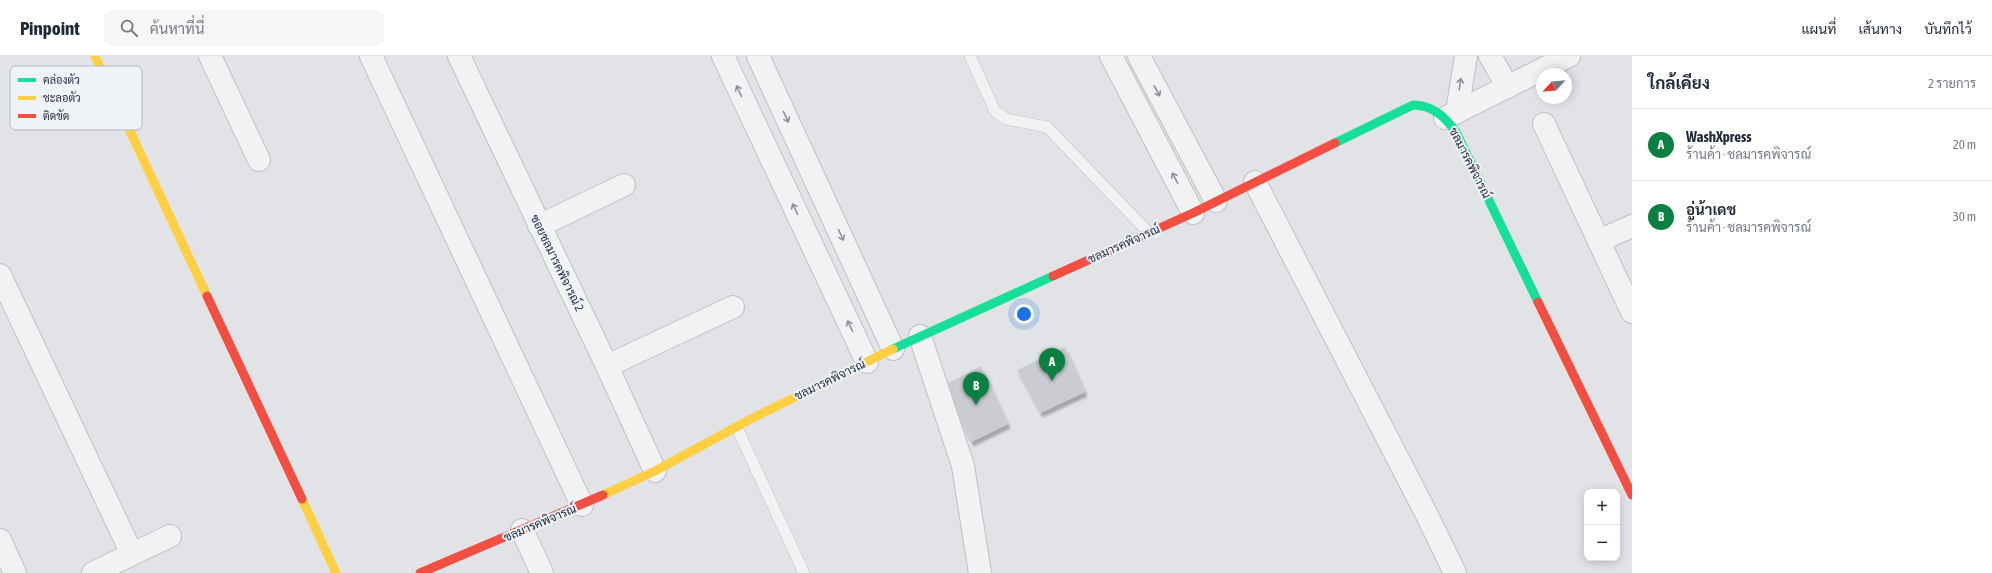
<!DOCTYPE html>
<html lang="th">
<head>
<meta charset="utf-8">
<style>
	:root { --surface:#fff; --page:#f6f6f7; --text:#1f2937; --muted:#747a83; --line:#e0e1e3; --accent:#0b8043 }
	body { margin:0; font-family:"Asap Condensed",Sarabun,sans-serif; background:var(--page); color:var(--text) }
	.controls { position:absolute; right:12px; bottom:12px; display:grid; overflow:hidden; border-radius:8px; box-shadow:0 2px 10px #0003 }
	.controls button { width:36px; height:36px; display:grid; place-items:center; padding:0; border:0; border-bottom:1px solid var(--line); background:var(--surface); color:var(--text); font:20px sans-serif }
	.compass { position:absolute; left:1536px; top:12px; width:36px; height:36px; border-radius:50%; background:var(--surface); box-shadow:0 2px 10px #0003; rotate:244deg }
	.you { position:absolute; left:1024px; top:258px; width:14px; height:14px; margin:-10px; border:3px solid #fff; border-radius:50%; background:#1a73e8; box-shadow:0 0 0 6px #1a73e833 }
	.badge { display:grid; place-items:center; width:26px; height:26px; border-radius:50%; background:var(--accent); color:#fff; font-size:13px; font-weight:700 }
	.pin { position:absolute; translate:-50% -33px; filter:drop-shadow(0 1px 2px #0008) }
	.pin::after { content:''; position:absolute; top:21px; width:14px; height:12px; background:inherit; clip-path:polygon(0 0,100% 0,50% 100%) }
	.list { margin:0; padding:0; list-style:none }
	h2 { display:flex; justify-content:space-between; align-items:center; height:52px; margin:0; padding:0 16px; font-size:17px }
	h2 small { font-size:13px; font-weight:400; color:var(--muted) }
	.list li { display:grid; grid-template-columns:26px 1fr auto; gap:12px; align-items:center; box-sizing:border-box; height:72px; padding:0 16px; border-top:1px solid var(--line) }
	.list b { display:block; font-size:15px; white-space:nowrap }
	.list p { margin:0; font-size:13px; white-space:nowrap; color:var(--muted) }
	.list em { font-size:13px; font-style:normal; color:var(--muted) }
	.icon { flex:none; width:22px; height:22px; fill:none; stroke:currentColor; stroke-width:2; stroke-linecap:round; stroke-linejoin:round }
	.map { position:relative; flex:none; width:1632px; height:517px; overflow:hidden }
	header { display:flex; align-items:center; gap:24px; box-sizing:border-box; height:56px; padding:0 20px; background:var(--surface); border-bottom:1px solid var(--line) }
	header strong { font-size:19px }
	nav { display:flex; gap:22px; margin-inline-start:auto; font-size:14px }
	.search { width:280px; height:36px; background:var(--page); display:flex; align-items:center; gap:10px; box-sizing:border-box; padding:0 14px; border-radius:8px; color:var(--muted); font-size:15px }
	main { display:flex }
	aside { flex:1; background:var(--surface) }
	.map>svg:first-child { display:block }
	.building { fill:#caccd0; filter:url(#shadow) }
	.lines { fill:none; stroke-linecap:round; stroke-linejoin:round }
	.lane-casing { stroke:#c0c1c5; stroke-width:12 }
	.street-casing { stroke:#c0c1c5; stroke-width:24 }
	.lane { stroke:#f1f2f4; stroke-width:11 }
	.street { stroke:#f1f2f4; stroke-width:22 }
	.fast { stroke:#16e098; stroke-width:9 }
	.slow { stroke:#ffcf43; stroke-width:9 }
	.jam { stroke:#f24e42; stroke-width:9 }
	.oneway { stroke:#8c909c }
	.labels { text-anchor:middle; stroke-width:4; stroke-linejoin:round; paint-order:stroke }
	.street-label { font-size:12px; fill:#272e43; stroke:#eff2f7 }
	.key { fill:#eff2f7; stroke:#b3b7c1; stroke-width:1 }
	.key-label { font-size:11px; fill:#272e43 }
</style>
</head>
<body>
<header>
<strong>Pinpoint</strong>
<div class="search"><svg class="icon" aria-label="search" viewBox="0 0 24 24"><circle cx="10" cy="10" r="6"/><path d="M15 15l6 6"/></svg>ค้นหาที่นี่</div>
<nav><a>แผนที่</a><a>เส้นทาง</a><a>บันทึกไว้</a></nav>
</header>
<main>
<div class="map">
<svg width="1632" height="517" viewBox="0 0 1632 517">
	<defs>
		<filter id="shadow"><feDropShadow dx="2.5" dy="4.5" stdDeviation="1" flood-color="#0004"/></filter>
	</defs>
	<rect width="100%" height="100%" fill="#e2e3e7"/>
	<g class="building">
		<path d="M 1065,291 L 1085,336 L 1040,357 L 1017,314 Z"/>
		<path d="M 981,310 L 1008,368 L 971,386 L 943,330 Z"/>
	</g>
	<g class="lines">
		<g class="lane-casing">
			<g id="lane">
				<path d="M 970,0 L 995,55 L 1006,63 L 1047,71 L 1149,177"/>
				<path d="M 737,372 L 804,517"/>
			</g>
		</g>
		<g class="street-casing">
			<g id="street">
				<path d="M 210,0 L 259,104"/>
				<path d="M 371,0 L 582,449"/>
				<path d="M 459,0 L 607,310 L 655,415"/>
				<path d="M 723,0 L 867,306"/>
				<path d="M 758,0 L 893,293"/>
				<path d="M 1111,0 L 1193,157"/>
				<path d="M 1139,0 L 1216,145"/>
				<path d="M 1490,0 L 1508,31"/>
				<path d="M 1457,56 L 1466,0"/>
				<path d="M 1445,62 L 1569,0"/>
				<path d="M 1544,68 L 1632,256"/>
				<path d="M 1255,126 L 1427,459 L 1455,517"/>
				<path d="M 539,170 L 624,129"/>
				<path d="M 1599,185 L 1632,170"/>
				<path d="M 0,219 L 132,498"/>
				<path d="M 920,280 L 963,410 L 980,517"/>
				<path d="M 607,310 L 733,251"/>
				<path d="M 522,474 L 542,517"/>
				<path d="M 0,484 L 15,517"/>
				<path d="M 93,517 L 170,480"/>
			</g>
		</g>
		<use href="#lane" class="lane"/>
		<use href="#street" class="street"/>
		<g class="fast">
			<path d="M 1335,87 L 1413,49 C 1433,49 1445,61 1456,76 L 1538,246"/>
			<path d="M 893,293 L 1053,220"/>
		</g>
		<g class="slow">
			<path d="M 95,0 L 207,240"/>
			<path d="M 603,439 L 655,415 L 749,364 L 893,293"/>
			<path d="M 302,443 L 336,517"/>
		</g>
		<g class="jam">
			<path d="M 1053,220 L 1193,157 L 1335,87"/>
			<path d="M 207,240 L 302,443"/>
			<path d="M 1538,246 L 1632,439"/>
			<path d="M 420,517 L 603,439"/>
		</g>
	</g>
	<defs><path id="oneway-shaft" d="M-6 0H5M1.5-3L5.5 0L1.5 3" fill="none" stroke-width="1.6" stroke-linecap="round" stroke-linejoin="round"/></defs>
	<g class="oneway">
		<use href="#oneway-shaft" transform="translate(1460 28) rotate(-82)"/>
		<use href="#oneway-shaft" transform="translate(739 35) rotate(-115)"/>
		<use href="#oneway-shaft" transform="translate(1157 35) rotate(62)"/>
		<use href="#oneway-shaft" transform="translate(786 61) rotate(65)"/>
		<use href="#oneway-shaft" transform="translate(1175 122) rotate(-118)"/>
		<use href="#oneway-shaft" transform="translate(795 153) rotate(-115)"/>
		<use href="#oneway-shaft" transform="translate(841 179) rotate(65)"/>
		<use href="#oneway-shaft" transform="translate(850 270) rotate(-115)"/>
	</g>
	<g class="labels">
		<g class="street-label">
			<text transform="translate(1470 107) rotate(63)" y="4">ชลมารคพิจารณ์</text>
			<text transform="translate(1124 188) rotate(-24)" y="4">ชลมารคพิจารณ์</text>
			<text transform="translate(557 207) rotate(64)" y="4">ซอยชลมารคพิจารณ์ 2</text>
			<text transform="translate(830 324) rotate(-26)" y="4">ชลมารคพิจารณ์</text>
			<text transform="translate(540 467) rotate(-23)" y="4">ชลมารคพิจารณ์</text>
		</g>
	</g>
	<rect x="10" y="10" width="132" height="64" rx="6" class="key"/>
	<rect x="18" y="22" width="18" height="4" fill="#16e098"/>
	<rect x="18" y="40" width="18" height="4" fill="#ffcf43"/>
	<rect x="18" y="58" width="18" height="4" fill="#f24e42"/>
	<g class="key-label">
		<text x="43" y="28">คล่องตัว</text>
		<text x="43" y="46">ชะลอตัว</text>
		<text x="43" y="64">ติดขัด</text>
	</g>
</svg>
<div class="controls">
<button>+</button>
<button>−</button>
</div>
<svg class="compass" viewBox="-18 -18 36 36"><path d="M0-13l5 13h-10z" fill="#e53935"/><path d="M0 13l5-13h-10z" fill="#747a83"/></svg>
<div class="you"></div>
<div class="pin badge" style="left:1052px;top:325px">A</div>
<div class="pin badge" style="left:976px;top:349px">B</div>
</div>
<aside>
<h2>ใกล้เคียง<small>2 รายการ</small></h2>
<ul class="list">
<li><span class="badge">A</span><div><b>WashXpress</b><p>ร้านค้า · ชลมารคพิจารณ์</p></div><em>20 m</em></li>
<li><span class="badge">B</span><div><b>อู่น้าเดช</b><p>ร้านค้า · ชลมารคพิจารณ์</p></div><em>30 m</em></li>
</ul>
</aside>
</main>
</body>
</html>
